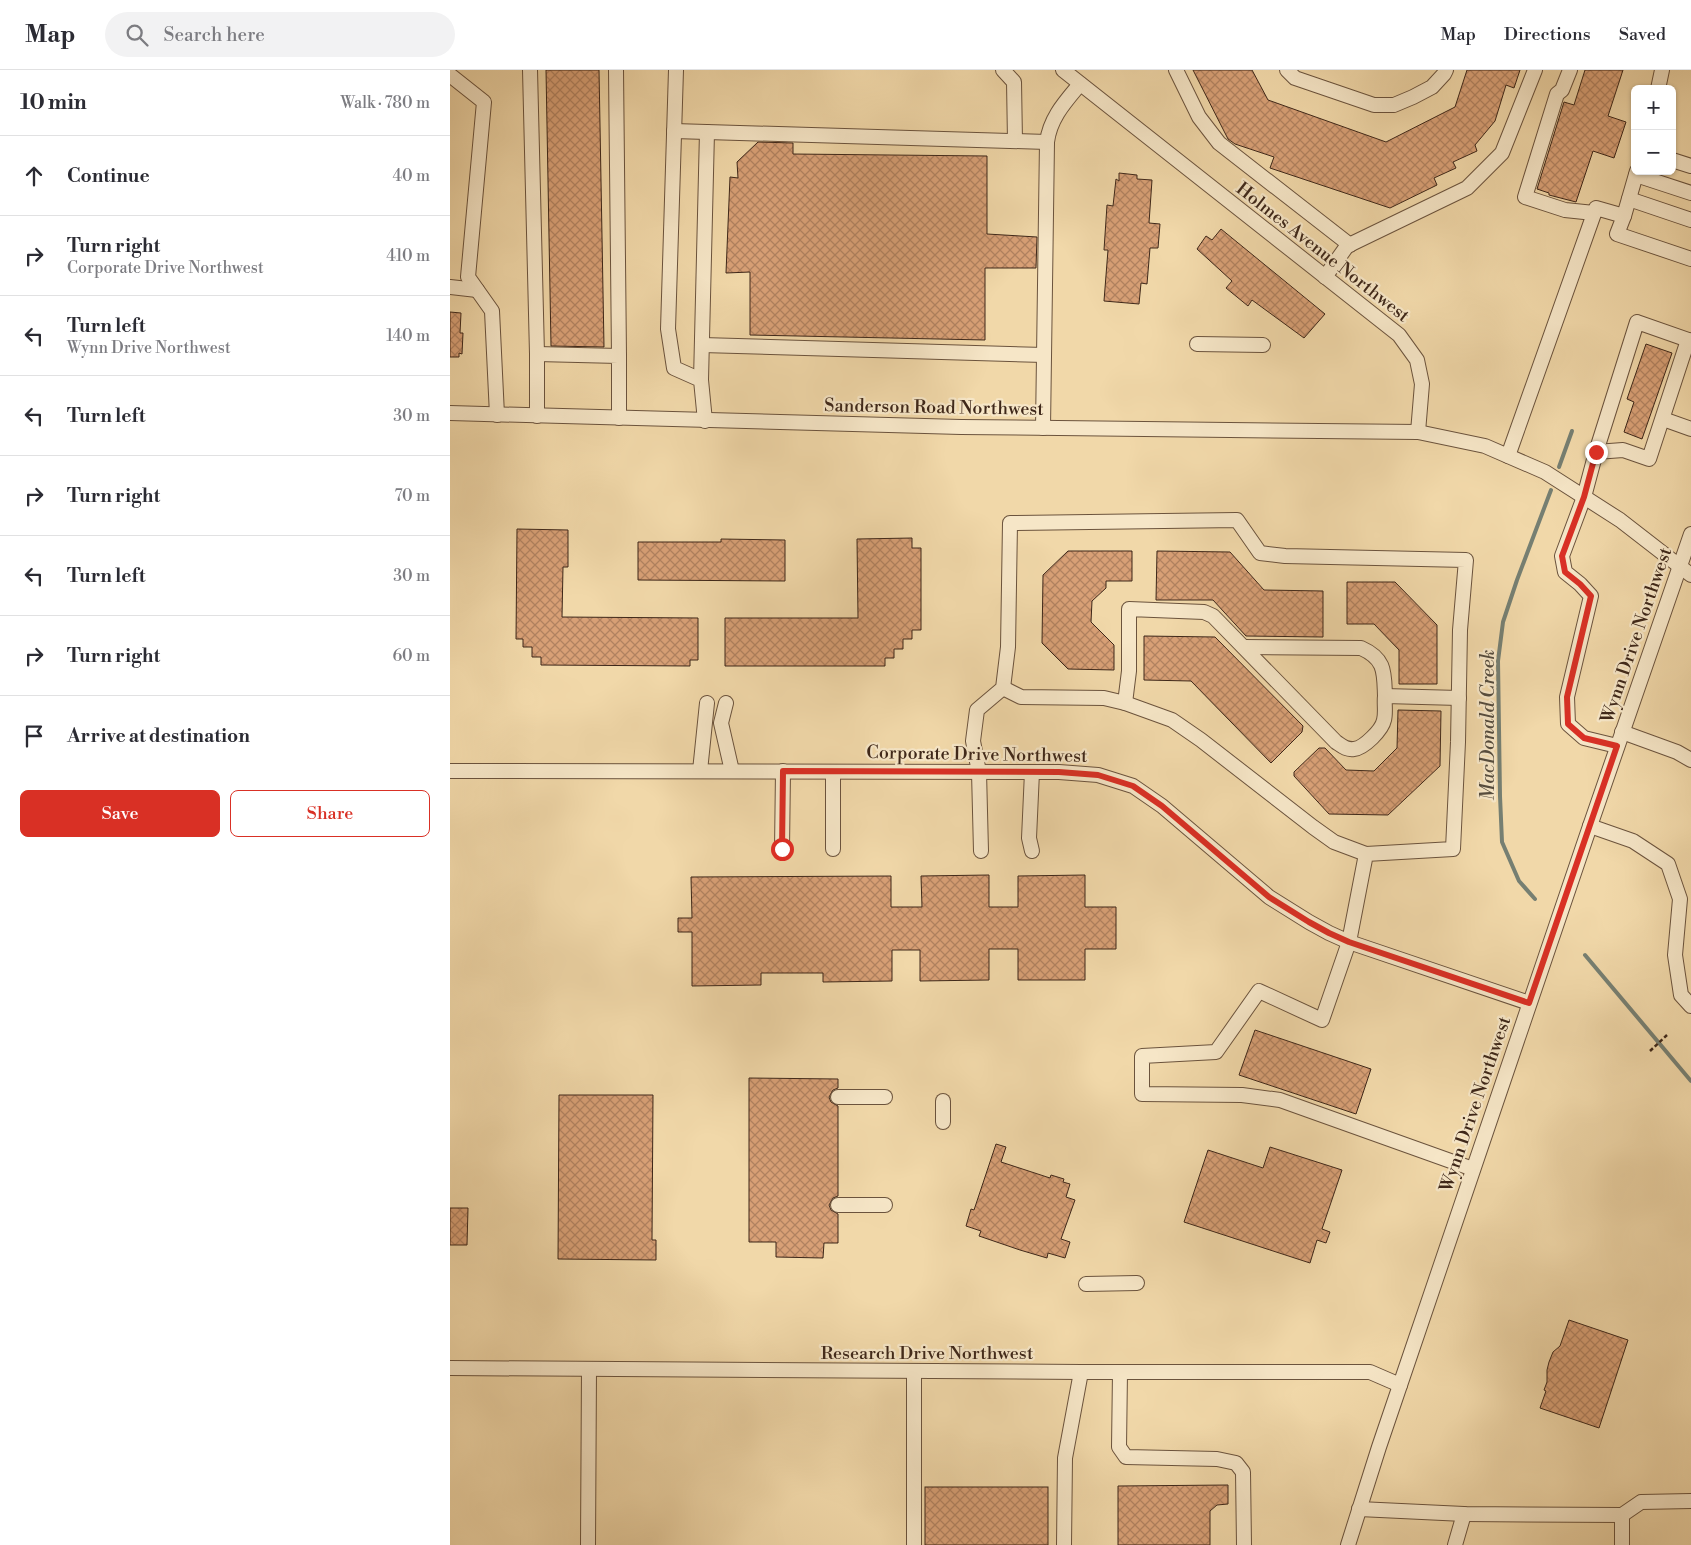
<!DOCTYPE html>
<html lang="en">
<head>
<meta charset="utf-8">
<style>
	:root { --surface:#fff; --page:#f2f2f3; --text:#2b2b33; --muted:#7c7c81; --line:#e1e1e2; --accent:#d93025 }
	body { margin:0; font-family:"Libre Bodoni",serif; background:var(--page); color:var(--text) }
	.controls { position:absolute; right:15px; top:15px; display:grid; overflow:hidden; border-radius:8px; box-shadow:0 1px 4px #0004 }
	.controls button { width:45px; height:45px; display:grid; place-items:center; padding:0; border:0; border-bottom:1px solid var(--line); background:var(--surface); color:var(--text); font:25px sans-serif }
	.stop { position:absolute; width:15px; height:15px; margin:-11px; border:4px solid #d93025; border-radius:50%; background:#fff }
	.stop.end { background:#d93025; border-color:#fff; box-shadow:0 1px 5px #0008 }
	.list { margin:0; padding:0; list-style:none }
	h2 { display:flex; justify-content:space-between; align-items:center; height:65px; margin:0; padding:0 20px; font-size:21px }
	h2 small { font-size:16px; font-weight:400; color:var(--muted) }
	.list li { display:grid; grid-template-columns:32px 1fr auto; gap:15px; align-items:center; box-sizing:border-box; height:80px; padding:0 20px; border-top:1px solid var(--line) }
	.list b { display:block; font-size:19px; white-space:nowrap }
	.list p { margin:0; font-size:16px; white-space:nowrap; color:var(--muted) }
	.list em { font-size:16px; font-style:normal; color:var(--muted) }
	.actions { display:flex; gap:10px; padding:15px 20px }
	.actions a { flex:1; padding:11px 0; border:1px solid var(--accent); border-radius:8px; text-align:center; font-size:18px; color:var(--accent) }
	.actions .main { background:var(--accent); color:#fff }
	.icon { flex:none; width:28px; height:28px; fill:none; stroke:currentColor; stroke-width:2; stroke-linecap:round; stroke-linejoin:round }
	.map { position:relative; flex:none; width:1241px; height:1475px; overflow:hidden }
	header { display:flex; align-items:center; gap:30px; box-sizing:border-box; height:70px; padding:0 25px; background:var(--surface); border-bottom:1px solid var(--line) }
	header strong { font-size:24px }
	nav { display:flex; gap:28px; margin-inline-start:auto; font-size:18px }
	.search { width:350px; height:45px; background:var(--page); display:flex; align-items:center; gap:12px; box-sizing:border-box; padding:0 18px; border-radius:28px; color:var(--muted); font-size:19px }
	main { display:flex }
	aside { flex:1; background:var(--surface) }
	.map>svg:first-child { display:block }
	.lines { fill:none; stroke-linecap:round; stroke-linejoin:round }
	.stream { stroke:#767f72; stroke-width:4 }
	.building { fill:url(#building-cross-hatch); stroke:#3e2719 }
	.minor-casing { stroke:#6b533d; stroke-width:16 }
	.path { stroke:#3e2719; stroke-width:2.5; stroke-dasharray:4 2.5; stroke-linecap:butt }
	.minor { stroke:#f6e6c7; stroke-width:14 }
	.route { stroke:#d93025; stroke-width:6 }
	.labels { text-anchor:middle; stroke-width:4.5; stroke-linejoin:round; paint-order:stroke }
	.street-label { font-size:18px; fill:#3e2719; stroke:#f6e6c7 }
	.water-label { font-size:19px; font-style:italic; fill:#554c3e; stroke:#f6e6c7 }
</style>
</head>
<body>
<header>
<strong>Map</strong>
<div class="search"><svg class="icon" aria-label="search" viewBox="0 0 24 24"><circle cx="10" cy="10" r="6"/><path d="M15 15l6 6"/></svg>Search here</div>
<nav><a>Map</a><a>Directions</a><a>Saved</a></nav>
</header>
<main>
<aside>
<h2>10 min<small>Walk · 780 m</small></h2>
<ul class="list">
<li><svg class="icon" aria-label="ahead" viewBox="0 0 24 24"><path d="M12 20V5M6 11l6-6 6 6"/></svg><div><b>Continue</b></div><em>40 m</em></li>
<li><svg class="icon" aria-label="right" viewBox="0 0 24 24"><path d="M7 20v-9h11M14 6l5 5-5 5"/></svg><div><b>Turn right</b><p>Corporate Drive Northwest</p></div><em>410 m</em></li>
<li><svg class="icon" aria-label="left" viewBox="0 0 24 24"><path d="M17 20v-9H6M10 6l-5 5 5 5"/></svg><div><b>Turn left</b><p>Wynn Drive Northwest</p></div><em>140 m</em></li>
<li><svg class="icon" aria-label="left" viewBox="0 0 24 24"><path d="M17 20v-9H6M10 6l-5 5 5 5"/></svg><div><b>Turn left</b></div><em>30 m</em></li>
<li><svg class="icon" aria-label="right" viewBox="0 0 24 24"><path d="M7 20v-9h11M14 6l5 5-5 5"/></svg><div><b>Turn right</b></div><em>70 m</em></li>
<li><svg class="icon" aria-label="left" viewBox="0 0 24 24"><path d="M17 20v-9H6M10 6l-5 5 5 5"/></svg><div><b>Turn left</b></div><em>30 m</em></li>
<li><svg class="icon" aria-label="right" viewBox="0 0 24 24"><path d="M7 20v-9h11M14 6l5 5-5 5"/></svg><div><b>Turn right</b></div><em>60 m</em></li>
<li><svg class="icon" aria-label="arrive" viewBox="0 0 24 24"><path d="M6 21V4h12l-3 4 3 4H6"/></svg><div><b>Arrive at destination</b></div></li>
</ul>
<div class="actions"><a class="main">Save</a><a>Share</a></div>
</aside>
<div class="map">
<svg width="1241" height="1475" viewBox="0 0 1241 1475">
	<defs>
		<pattern id="building-cross-hatch" width="8" height="8" patternUnits="userSpaceOnUse" patternTransform="scale(1.25)"><rect width="8" height="8" fill="#d8a076"/><path d="M0 0l8 8M0 8l8-8" fill="none" stroke="#b18260"/></pattern>
	</defs>
	<rect width="100%" height="100%" fill="#f1d8a9"/>
	<filter id="stains"><feTurbulence type="fractalNoise" baseFrequency=".004" numOctaves="4"/><feColorMatrix values="0 0 0 0 .2 0 0 0 0 .09 0 0 0 0 .02 0 0 0 .5 -.17"/></filter>
	<radialGradient id="worn" r=".72"><stop offset=".6" stop-color="#630" stop-opacity="0"/><stop offset="1" stop-color="#630" stop-opacity=".3"/></radialGradient>
	<g class="lines">
		<g class="stream">
			<path d="M 1109,397 L 1122,361"/>
			<path d="M 1085,829 L 1069,811 L 1052,772 L 1050,726 L 1048,591 L 1053,552 L 1067,510 L 1101,420"/>
			<path d="M 1135,885 L 1241,1011"/>
		</g>
	</g>
	<g class="building">
		<path d="M 96,0 L 149,0 L 154,277 L 101,276 Z"/>
		<path d="M 743,0 L 802,0 L 818,30 L 936,72 L 1005,37 L 1017,0 L 1070,0 L 1064,18 L 1056,15 L 1045,51 L 1025,75 L 1027,81 L 1003,92 L 1006,98 L 984,108 L 987,115 L 940,138 L 820,98 L 824,87 L 785,74 L 778,69 Z"/>
		<path d="M 1135,0 L 1173,0 L 1158,46 L 1176,52 L 1164,88 L 1143,81 L 1126,132 L 1099,125 L 1099,123 L 1087,119 L 1114,32 L 1124,35 Z"/>
		<path d="M 308,72 L 343,73 L 343,84 L 537,86 L 537,164 L 587,167 L 586,198 L 535,198 L 535,270 L 300,265 L 300,202 L 276,203 L 280,107 L 288,108 L 287,92 Z"/>
		<path d="M 669,103 L 687,105 L 687,109 L 702,110 L 699,153 L 710,154 L 708,178 L 700,178 L 697,214 L 691,213 L 689,234 L 654,231 L 658,180 L 654,180 L 657,135 L 663,136 L 666,109 L 669,111 Z"/>
		<path d="M 771,159 L 875,244 L 854,268 L 802,230 L 798,236 L 776,218 L 782,211 L 747,179 L 756,166 L 762,170 Z"/>
		<path d="M 0,242 L 11,243 L 10,263 L 13,263 L 12,284 L 9,283 L 9,287 L 0,287 Z"/>
		<path d="M 1196,274 L 1222,283 L 1192,369 L 1174,362 L 1184,332 L 1177,329 Z"/>
		<path d="M 67,459 L 118,460 L 118,497 L 113,497 L 112,547 L 248,548 L 248,590 L 240,590 L 240,596 L 91,595 L 91,587 L 82,587 L 82,577 L 73,577 L 73,569 L 66,569 Z"/>
		<path d="M 462,468 L 462,478 L 471,478 L 471,560 L 462,560 L 462,569 L 453,569 L 453,579 L 444,579 L 444,588 L 435,588 L 435,596 L 275,596 L 275,548 L 408,548 L 407,469 Z"/>
		<path d="M 271,469 L 335,470 L 335,511 L 188,510 L 188,472 L 271,472 Z"/>
		<path d="M 618,481 L 682,481 L 682,511 L 656,511 L 656,518 L 642,531 L 641,552 L 664,575 L 664,600 L 618,599 L 592,573 L 593,505 Z"/>
		<path d="M 707,481 L 780,482 L 814,520 L 873,521 L 873,567 L 796,566 L 763,530 L 706,530 Z"/>
		<path d="M 897,512 L 945,512 L 987,555 L 987,614 L 949,614 L 949,580 L 924,554 L 897,554 Z"/>
		<path d="M 694,566 L 765,567 L 853,656 L 852,662 L 821,693 L 741,611 L 694,610 Z"/>
		<path d="M 948,640 L 991,641 L 990,696 L 938,745 L 879,744 L 844,706 L 844,702 L 869,678 L 875,678 L 896,700 L 924,701 L 947,678 Z"/>
		<path d="M 539,805 L 539,837 L 568,837 L 568,806 L 635,805 L 635,837 L 666,837 L 666,879 L 635,879 L 635,910 L 568,910 L 568,879 L 539,879 L 539,910 L 470,911 L 470,880 L 442,880 L 442,911 L 373,912 L 373,903 L 311,903 L 311,915 L 242,916 L 242,862 L 228,862 L 228,848 L 242,848 L 241,807 L 441,806 L 441,837 L 472,837 L 471,806 Z"/>
		<path d="M 805,960 L 921,999 L 906,1044 L 789,1005 Z"/>
		<path d="M 299,1008 L 388,1009 L 388,1018 L 383,1020 L 379,1027 L 381,1032 L 388,1036 L 388,1126 L 383,1128 L 379,1135 L 381,1140 L 388,1144 L 388,1173 L 374,1173 L 373,1188 L 326,1187 L 326,1172 L 299,1172 Z"/>
		<path d="M 109,1025 L 203,1025 L 202,1170 L 206,1170 L 206,1190 L 108,1189 Z"/>
		<path d="M 546,1074 L 556,1077 L 551,1092 L 600,1108 L 601,1105 L 614,1109 L 613,1112 L 620,1114 L 616,1127 L 625,1130 L 611,1169 L 620,1172 L 615,1188 L 598,1183 L 597,1188 L 570,1180 L 529,1166 L 531,1161 L 516,1156 L 521,1139 L 524,1140 Z"/>
		<path d="M 820,1077 L 892,1100 L 872,1159 L 880,1162 L 876,1173 L 867,1170 L 860,1193 L 734,1152 L 758,1080 L 813,1098 Z"/>
		<path d="M 0,1138 L 18,1138 L 17,1175 L 0,1175 Z"/>
		<path d="M 1119,1250 L 1178,1270 L 1149,1358 L 1090,1338 L 1096,1321 L 1094,1320 L 1097,1312 L 1097,1300 L 1099,1292 L 1103,1282 L 1110,1276 Z"/>
		<path d="M 778,1415 L 778,1434 L 767,1435 L 760,1441 L 760,1475 L 668,1475 L 668,1416 Z"/>
		<rect x="475" y="1417" width="123" height="58"/>
	</g>
	<g class="lines">
		<g class="minor-casing">
			<g id="minor">
				<path d="M 80,0 L 87,284 L 87,346"/>
				<path d="M 166,0 L 169,286"/>
				<path d="M 226,0 L 218,259 L 224,298 L 251,310 L 255,351"/>
				<path d="M 553,0 L 564,12 L 565,71"/>
				<path d="M 613,0 L 949,265 L 967,290 L 972,314 L 968,362"/>
				<path d="M 726,0 L 749,47 L 769,73 L 900,175"/>
				<path d="M 837,0 L 845,8 L 924,35 L 944,35 L 963,27 L 982,17 L 994,4 L 996,0"/>
				<path d="M 1120,0 L 1112,20 L 1107,24 L 1075,127 L 1115,140 L 1144,143"/>
				<path d="M 0,5 L 34,32 L 18,207 L 42,241 L 47,345"/>
				<path d="M 1208,19 L 1212,0"/>
				<path d="M 224,61 L 597,72"/>
				<path d="M 1222,90 L 1241,96"/>
				<path d="M 1186,105 L 1241,123"/>
				<path d="M 1179,129 L 1241,150"/>
				<path d="M 1174,146 L 1167,164 L 1241,189"/>
				<path d="M 875,207 L 897,176 L 1017,118 L 1052,83 L 1085,0"/>
				<path d="M 0,217 L 27,220"/>
				<path d="M 747,274 L 813,275"/>
				<path d="M 252,275 L 594,285"/>
				<path d="M 87,284 L 169,286 L 169,348"/>
				<path d="M 251,310 L 257,62"/>
				<path d="M 0,343 L 511,357 L 968,362 L 1035,376 L 1095,402 L 1170,450 L 1241,505"/>
				<path d="M 1213,349 L 1241,359"/>
				<path d="M 593,358 L 597,72 C 600,48 615,32 630,14"/>
				<path d="M 1146,382 L 1173,380 L 1199,389 L 1238,270"/>
				<path d="M 1058,386 L 1146,138 L 1174,146 L 1187,101"/>
				<path d="M 794,577 L 911,578 C 936,589 934,603 935,626"/>
				<path d="M 553,618 L 571,627 L 654,628 L 675,633 L 722,650 L 751,670 L 863,757 L 884,772 L 916,784"/>
				<path d="M 276,633 L 271,653 L 282,701"/>
				<path d="M 675,633 L 679,601 L 679,539 L 754,542 L 763,546 L 886,672 C 892,676 896,680 904,679 C 914,678 932,660 934,650 C 936,643 934,633 935,626 L 1009,628"/>
				<path d="M 1172,662 L 1227,682 L 1241,690"/>
				<path d="M 1167,676 L 1134,668 L 1118,654 L 1117,627 L 1141,526 L 1130,514 L 1115,502 L 1112,486 L 1134,427 L 1146,382 L 1187,252 L 1241,271"/>
				<path d="M 0,701 L 609,702 L 648,705 L 683,716 L 712,736 L 819,827 L 859,852 L 879,863 L 899,872 L 1079,933"/>
				<path d="M 250,701 L 257,633"/>
				<path d="M 383,702 L 383,779"/>
				<path d="M 582,702 L 579,768 L 582,781"/>
				<path d="M 1140,756 L 1183,771 L 1218,794 L 1230,829 L 1225,885 L 1231,925 L 1241,936"/>
				<path d="M 332,779 L 333,701"/>
				<path d="M 531,781 L 529,702 L 523,671 L 527,640 L 553,618 L 558,577 L 560,453 L 787,450 L 810,483 L 835,486 L 1016,490 L 1010,560 L 1008,672 L 1003,779 L 916,784 L 899,872 L 872,950 L 809,921 L 766,982 L 692,986 L 692,1024 L 792,1025 L 830,1030 L 1023,1099"/>
				<path d="M 388,1027 L 435,1027"/>
				<path d="M 493,1031 L 493,1052"/>
				<path d="M 388,1135 L 435,1135"/>
				<path d="M 636,1214 L 687,1213"/>
				<path d="M 0,1298 L 631,1302 L 920,1302 L 950,1315"/>
				<path d="M 670,1302 L 669,1377 L 676,1387 L 767,1389 L 786,1393 L 793,1402 L 794,1475"/>
				<path d="M 909,1439 L 1014,1444 L 1172,1445 L 1172,1475"/>
				<path d="M 1172,1445 L 1191,1432 L 1241,1431"/>
				<path d="M 138,1475 L 139,1299"/>
				<path d="M 464,1475 L 464,1301"/>
				<path d="M 614,1475 L 615,1388 L 631,1302"/>
				<path d="M 898,1475 L 929,1377 L 1140,756 L 1241,464"/>
				<path d="M 1005,1475 L 1014,1444"/>
			</g>
		</g>
		<path class="path" d="M 1200,981 L 1217,965"/>
		<use href="#minor" class="minor"/>
	</g>
	<g class="lines">
		<path class="route" d="M 332,779 L 333,701 L 609,702 L 648,705 L 683,716 L 712,736 L 819,827 L 859,852 L 879,863 L 899,872 L 1079,933 L 1167,676 L 1134,668 L 1118,654 L 1117,627 L 1141,526 L 1130,514 L 1115,502 L 1112,486 L 1134,427 L 1146,382"/>
	</g>
	<g class="labels">
		<g class="street-label">
			<text transform="translate(873 182) rotate(38)" y="6">Holmes Avenue Northwest</text>
			<text transform="translate(484 337) rotate(1)" y="6">Sanderson Road Northwest</text>
			<text transform="translate(1186 565) rotate(-71)" y="6">Wynn Drive Northwest</text>
			<text transform="translate(527 684) rotate(1)" y="6">Corporate Drive Northwest</text>
			<text transform="translate(1025 1034) rotate(-71)" y="6">Wynn Drive Northwest</text>
			<text x="477" y="1289">Research Drive Northwest</text>
		</g>
		<g class="water-label">
			<text transform="translate(1037 655) rotate(-90)" y="7">MacDonald Creek</text>
		</g>
	</g>
	<rect width="100%" height="100%" filter="url(#stains)"/>
	<rect width="100%" height="100%" fill="url(#worn)"/>
</svg>
<div class="controls">
<button>+</button>
<button>−</button>
</div>
<div class="stop" style="left:332px;top:779px"></div>
<div class="stop end" style="left:1146px;top:382px"></div>
</div>
</main>
</body>
</html>
